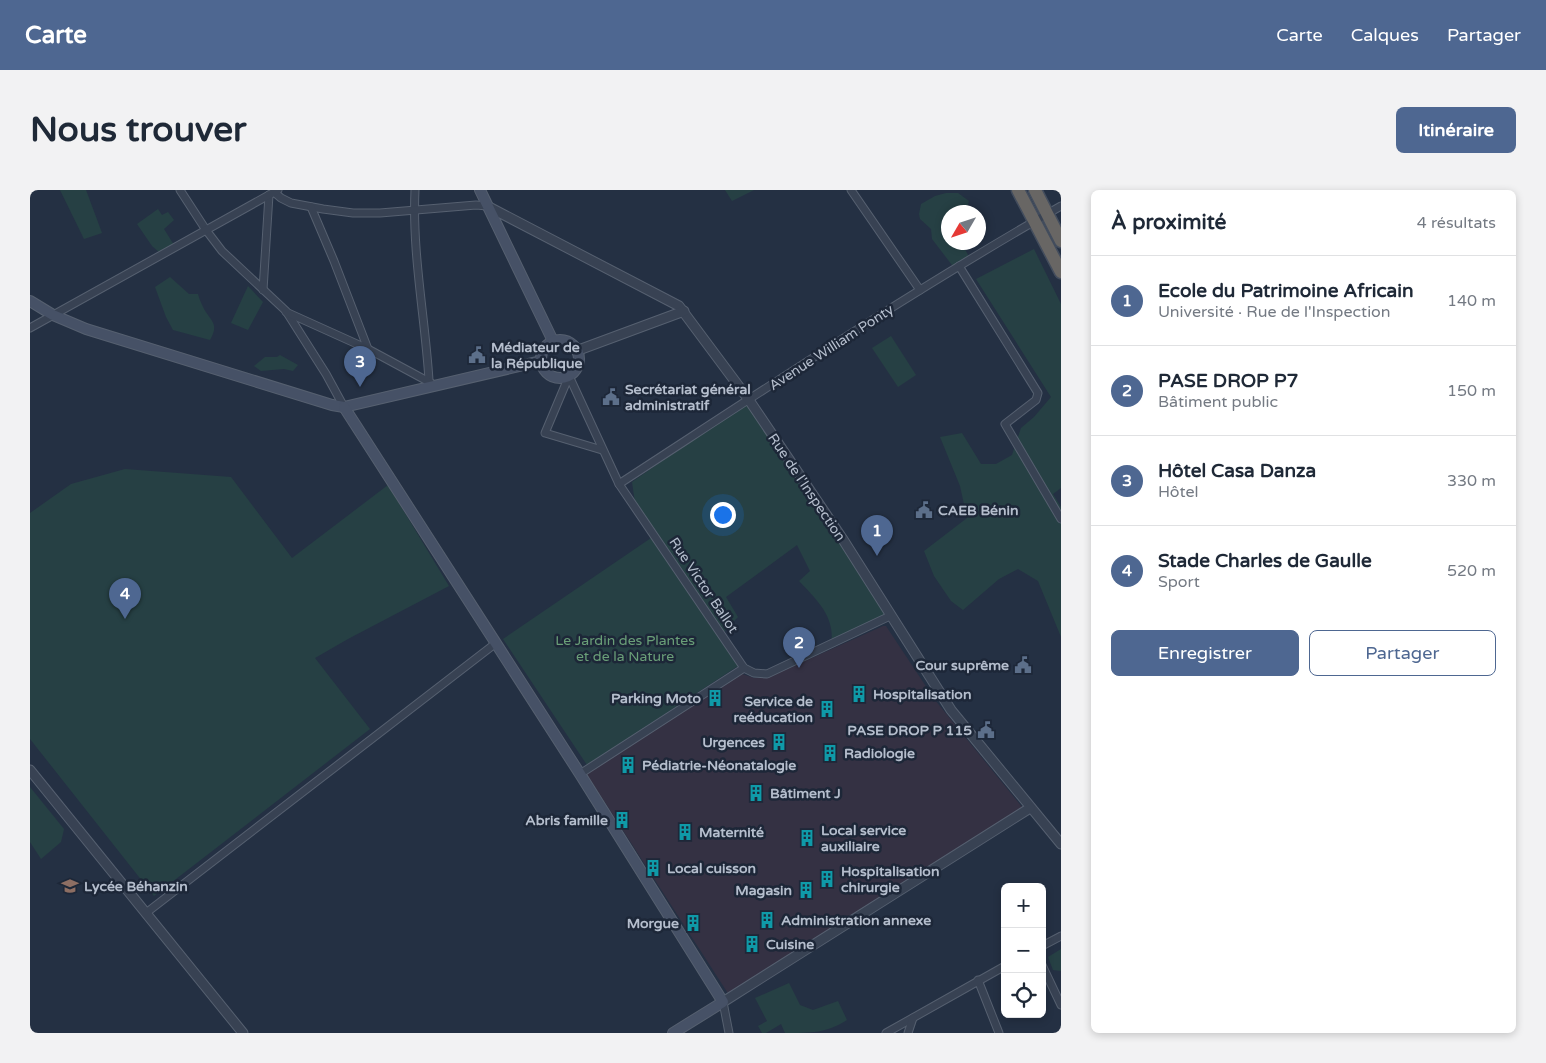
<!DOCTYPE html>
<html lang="fr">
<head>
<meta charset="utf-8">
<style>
	:root { --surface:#fff; --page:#f2f2f3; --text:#1f2937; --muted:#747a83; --line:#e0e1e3; --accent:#4e6791 }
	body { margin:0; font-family:"Varela Round",sans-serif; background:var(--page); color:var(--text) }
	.controls { position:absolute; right:15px; bottom:15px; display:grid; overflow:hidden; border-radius:8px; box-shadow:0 2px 8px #0003 }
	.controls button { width:45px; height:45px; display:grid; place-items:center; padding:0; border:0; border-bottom:1px solid var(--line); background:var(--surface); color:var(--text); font:25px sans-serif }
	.compass { position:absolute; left:911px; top:15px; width:45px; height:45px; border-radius:50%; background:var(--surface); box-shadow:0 2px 8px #0003; rotate:231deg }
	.you { position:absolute; left:692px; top:324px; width:18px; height:18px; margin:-12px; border:4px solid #fff; border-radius:50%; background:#1a73e8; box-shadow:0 0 0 8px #1a73e833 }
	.badge { display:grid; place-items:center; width:32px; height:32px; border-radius:50%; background:var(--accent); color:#fff; font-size:16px; font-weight:700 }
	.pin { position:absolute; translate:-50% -41px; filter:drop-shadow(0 1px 2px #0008) }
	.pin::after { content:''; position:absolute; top:26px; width:18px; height:15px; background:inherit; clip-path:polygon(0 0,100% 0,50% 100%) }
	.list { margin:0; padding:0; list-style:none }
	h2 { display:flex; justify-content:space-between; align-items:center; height:65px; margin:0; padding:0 20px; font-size:21px }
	h2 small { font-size:16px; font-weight:400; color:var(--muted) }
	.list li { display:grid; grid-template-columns:32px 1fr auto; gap:15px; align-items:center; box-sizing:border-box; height:90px; padding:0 20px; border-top:1px solid var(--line) }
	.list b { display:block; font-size:19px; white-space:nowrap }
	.list p { margin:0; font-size:16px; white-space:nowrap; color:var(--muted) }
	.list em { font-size:16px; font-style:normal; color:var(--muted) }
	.actions { display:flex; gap:10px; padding:15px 20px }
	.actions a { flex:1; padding:11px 0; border:1px solid var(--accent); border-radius:8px; text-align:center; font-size:18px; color:var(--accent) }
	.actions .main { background:var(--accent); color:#fff }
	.icon { flex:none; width:28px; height:28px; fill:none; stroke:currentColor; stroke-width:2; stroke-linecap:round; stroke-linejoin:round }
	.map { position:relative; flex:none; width:1031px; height:843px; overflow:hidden; border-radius:8px }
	header { display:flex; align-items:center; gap:30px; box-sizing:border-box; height:70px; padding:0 25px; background:var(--accent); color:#fff }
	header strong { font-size:24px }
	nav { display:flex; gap:28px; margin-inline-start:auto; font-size:18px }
	.intro { display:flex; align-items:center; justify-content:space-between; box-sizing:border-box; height:120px; padding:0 30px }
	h1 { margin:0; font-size:35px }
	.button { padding:12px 22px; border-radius:8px; background:var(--accent); color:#fff; font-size:18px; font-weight:700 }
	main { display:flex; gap:30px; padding:0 30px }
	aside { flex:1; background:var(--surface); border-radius:8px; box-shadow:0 2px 8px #0003 }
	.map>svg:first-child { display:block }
	.medical { fill:#343143 }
	.green { fill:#264044 }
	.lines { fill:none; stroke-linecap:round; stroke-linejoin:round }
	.minor-casing { stroke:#566070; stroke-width:9 }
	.tertiary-casing { stroke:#566070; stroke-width:11 }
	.secondary-casing { stroke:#566070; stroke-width:12 }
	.trunk-casing { stroke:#434d5d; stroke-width:15 }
	.minor { stroke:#384253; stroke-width:7 }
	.tertiary { stroke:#384253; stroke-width:9 }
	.secondary { stroke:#465166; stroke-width:10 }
	.trunk { stroke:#686664; stroke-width:12 }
	.labels { text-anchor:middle; stroke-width:5; stroke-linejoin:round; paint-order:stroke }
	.poi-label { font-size:14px; font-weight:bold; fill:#b5becd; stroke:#1d2738; text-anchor:start }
	.street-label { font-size:14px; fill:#b5becd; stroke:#1d2738 }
	.park-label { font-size:14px; fill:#6a9f78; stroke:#1d2738 }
</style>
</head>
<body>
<header>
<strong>Carte</strong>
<nav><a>Carte</a><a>Calques</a><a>Partager</a></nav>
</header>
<div class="intro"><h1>Nous trouver</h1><a class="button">Itinéraire</a></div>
<main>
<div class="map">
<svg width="1031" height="843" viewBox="0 0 1031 843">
	<rect width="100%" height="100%" fill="#243043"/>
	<path class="medical" d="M 853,436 L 856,436 L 905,510 L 992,617 L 699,805 L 556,583 L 694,494 L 712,484 L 724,488 L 737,488 Z"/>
	<g class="green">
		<path d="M 30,0 L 56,0 L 72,43 L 54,49 Z"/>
		<path d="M 695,0 L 724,0 L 702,11 Z"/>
		<path d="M 916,3 L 928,3 L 939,11 L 936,22 L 918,22 L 918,52 L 928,53 L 934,57 L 939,67 L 925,79 L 902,49 L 901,39 L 890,29 L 889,24 L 891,14 L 905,6 Z"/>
		<path d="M 128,19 L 132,25 L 138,22 L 144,30 L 134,39 L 144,55 L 130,63 L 122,56 L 107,34 Z"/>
		<path d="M 1004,59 L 1031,114 L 1031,298 L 1023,304 L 1031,317 L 1031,447 L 1008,391 L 988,379 L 969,389 L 933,420 L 921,411 L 904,386 L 894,361 L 937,328 L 930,296 L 910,247 L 932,243 L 951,274 L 966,274 L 982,265 L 991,238 L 1004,227 L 1021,207 L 946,89 Z"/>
		<path d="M 140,87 L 159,104 L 168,104 C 169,108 171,113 173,117 C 180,131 190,133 180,150 L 143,140 L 136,127 L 125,97 Z"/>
		<path d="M 218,96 L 233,112 L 218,140 L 201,133 Z"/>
		<path d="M 861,146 L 886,185 L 868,197 L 842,158 Z"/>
		<path d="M 250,165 L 268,175 L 263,181 L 254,179 L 231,181 L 224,176 L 235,167 L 247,167 Z"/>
		<path d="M 719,210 L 860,426 L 801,454 C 806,427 786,409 769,391 L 780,381 L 767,355 L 696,407 L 708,427 L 692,444 L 606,320 L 602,292 Z"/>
		<path d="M 95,279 L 201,287 L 262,368 L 358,295 L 419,396 L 318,449 L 285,468 L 340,539 L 124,706 L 0,549 L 0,323 L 41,294 Z"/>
		<path d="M 621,348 L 708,476 L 557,575 L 473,449 Z"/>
		<path d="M 0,597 L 34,639 L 31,652 L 11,669 L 0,652 Z"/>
		<path d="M 1031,759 L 1031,781 L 1023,780 L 1018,767 Z"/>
		<path d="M 759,793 L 770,815 L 783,820 L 808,811 L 817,830 C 797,843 781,843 755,843 L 751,834 L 736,843 L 732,843 L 728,836 L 737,831 L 725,808 Z"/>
	</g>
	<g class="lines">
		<g class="minor-casing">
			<g id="minor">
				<path d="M 150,0 L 176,40 L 192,61 L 256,121 L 296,184 L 314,217"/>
				<path d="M 385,0 C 382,63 395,127 399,190"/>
				<path d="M 821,0 L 890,100"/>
				<path d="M 244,2 L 251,8 L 261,13 L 293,19 L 323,23 L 350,23 L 446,15 L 457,16"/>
				<path d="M 281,17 L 304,71 L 338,159"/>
				<path d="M 929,76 L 1008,203 L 1006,210 L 975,234 L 1031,329"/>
				<path d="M 233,100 L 239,5"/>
				<path d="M 256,122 L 338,159 L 401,193"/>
				<path d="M 0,138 L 248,0"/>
				<path d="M 539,186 L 589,294 L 714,478 L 724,483 L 737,484 L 860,426"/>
				<path d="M 539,186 L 515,243 L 572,260"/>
				<path d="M 589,294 C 735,199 880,102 1031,16"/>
				<path d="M 550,584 L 714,478"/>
				<path d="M 116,723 L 466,453"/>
				<path d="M 1012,756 L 1031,746"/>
				<path d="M 1012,775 L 1031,815"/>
				<path d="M 948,790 L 969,843"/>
				<path d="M 693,812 L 699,843"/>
				<path d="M 856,843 L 975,776"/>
				<path d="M 878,843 L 883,828"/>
			</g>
		</g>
		<g class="tertiary-casing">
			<g id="tertiary">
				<path d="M 457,16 L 649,116 L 719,210 L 812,348 L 921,520 L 1031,654"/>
				<path d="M 546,161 L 654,121"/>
				<path d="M 0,580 L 213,843"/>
				<path d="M 693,812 L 1000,618"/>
			</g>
		</g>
		<g class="secondary-casing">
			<g id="secondary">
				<path d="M 450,0 L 523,151"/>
				<path d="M 0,111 L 23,125 L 56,139 L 302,215 L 314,217 L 511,171"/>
				<circle cx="530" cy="169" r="19"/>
				<path d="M 314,217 L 550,584 L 693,812 L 643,843"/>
			</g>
		</g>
		<g class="trunk-casing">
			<g id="trunk">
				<path d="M 988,0 L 1031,82"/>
				<path d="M 1005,0 L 1031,51"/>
			</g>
		</g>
		<use href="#minor" class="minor"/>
		<use href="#tertiary" class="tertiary"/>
		<use href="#secondary" class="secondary"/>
		<use href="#trunk" class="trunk"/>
	</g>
	<defs>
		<g id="civic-bare" transform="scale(1.35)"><path d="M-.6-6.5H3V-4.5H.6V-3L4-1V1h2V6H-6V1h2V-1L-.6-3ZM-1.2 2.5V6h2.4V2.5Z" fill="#5c6f8a" stroke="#1d2738" stroke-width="2.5" paint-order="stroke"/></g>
		<g id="building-bare" transform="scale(1.35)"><path d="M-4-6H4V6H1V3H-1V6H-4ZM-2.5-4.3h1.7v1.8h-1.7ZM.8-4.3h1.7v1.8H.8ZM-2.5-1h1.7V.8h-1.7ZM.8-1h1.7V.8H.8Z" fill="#0f9aa8" stroke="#1d2738" stroke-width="2.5" paint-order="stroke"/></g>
		<g id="school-bare" transform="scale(1.35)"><path d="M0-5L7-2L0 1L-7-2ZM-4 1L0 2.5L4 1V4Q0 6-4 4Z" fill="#8d6e63" stroke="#1d2738" stroke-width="2.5" paint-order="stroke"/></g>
	</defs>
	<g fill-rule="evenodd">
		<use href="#civic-bare" x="447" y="165"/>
		<use href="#civic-bare" x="581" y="207"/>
		<use href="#civic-bare" x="894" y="320"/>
		<use href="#civic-bare" x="993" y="475"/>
		<use href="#building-bare" x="829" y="504"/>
		<use href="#building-bare" x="685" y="508"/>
		<use href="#building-bare" x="797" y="519"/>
		<use href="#civic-bare" x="956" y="540"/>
		<use href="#building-bare" x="749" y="552"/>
		<use href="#building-bare" x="800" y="563"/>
		<use href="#building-bare" x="598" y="575"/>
		<use href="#building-bare" x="726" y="603"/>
		<use href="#building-bare" x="592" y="630"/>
		<use href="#building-bare" x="655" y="642"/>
		<use href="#building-bare" x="777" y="648"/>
		<use href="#building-bare" x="623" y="678"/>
		<use href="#building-bare" x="797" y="689"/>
		<use href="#school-bare" x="40" y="696"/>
		<use href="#building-bare" x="776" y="700"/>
		<use href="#building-bare" x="737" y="730"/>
		<use href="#building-bare" x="663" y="733"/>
		<use href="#building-bare" x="722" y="754"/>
	</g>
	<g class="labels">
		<g class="poi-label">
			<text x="461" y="162">Médiateur de<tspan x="461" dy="16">la République</tspan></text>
			<text x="595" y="204">Secrétariat général<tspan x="595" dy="16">administratif</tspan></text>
			<text x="908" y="325">CAEB Bénin</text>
			<text x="979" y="480" text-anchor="end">Cour suprême</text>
			<text x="843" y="509">Hospitalisation</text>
			<text x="671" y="513" text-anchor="end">Parking Moto</text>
			<text x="783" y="516" text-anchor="end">Service de<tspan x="783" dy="16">reéducation</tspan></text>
			<text x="942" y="545" text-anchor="end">PASE DROP P 115</text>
			<text x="735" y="557" text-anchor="end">Urgences</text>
			<text x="814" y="568">Radiologie</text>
			<text x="612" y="580">Pédiatrie-Néonatalogie</text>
			<text x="740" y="608">Bâtiment J</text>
			<text x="578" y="635" text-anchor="end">Abris famille</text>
			<text x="791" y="645">Local service<tspan x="791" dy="16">auxiliaire</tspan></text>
			<text x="669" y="647">Maternité</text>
			<text x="637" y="683">Local cuisson</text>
			<text x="811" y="686">Hospitalisation<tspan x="811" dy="16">chirurgie</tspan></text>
			<text x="54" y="701">Lycée Béhanzin</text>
			<text x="762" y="705" text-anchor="end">Magasin</text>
			<text x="751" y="735">Administration annexe</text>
			<text x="649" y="738" text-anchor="end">Morgue</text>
			<text x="736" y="759">Cuisine</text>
		</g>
		<g class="street-label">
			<text transform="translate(801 157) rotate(-33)" y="5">Avenue William Ponty</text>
			<text transform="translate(777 297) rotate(56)" y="5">Rue de l'Inspection</text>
			<text transform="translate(674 395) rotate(56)" y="5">Rue Victor Ballot</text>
		</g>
		<g class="park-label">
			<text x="595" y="455">Le Jardin des Plantes<tspan x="595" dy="16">et de la Nature</tspan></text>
		</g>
	</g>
</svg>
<div class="controls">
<button>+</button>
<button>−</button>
<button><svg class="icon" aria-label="locate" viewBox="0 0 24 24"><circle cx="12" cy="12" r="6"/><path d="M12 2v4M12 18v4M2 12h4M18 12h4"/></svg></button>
</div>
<svg class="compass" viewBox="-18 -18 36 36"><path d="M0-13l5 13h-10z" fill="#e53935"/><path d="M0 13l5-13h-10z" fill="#747a83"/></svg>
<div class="you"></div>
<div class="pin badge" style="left:847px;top:366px">1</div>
<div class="pin badge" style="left:769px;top:478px">2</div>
<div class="pin badge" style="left:330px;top:197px">3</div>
<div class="pin badge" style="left:95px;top:429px">4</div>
</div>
<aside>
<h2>À proximité<small>4 résultats</small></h2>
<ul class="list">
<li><span class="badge">1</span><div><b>Ecole du Patrimoine Africain</b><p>Université · Rue de l'Inspection</p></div><em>140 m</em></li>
<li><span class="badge">2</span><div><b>PASE DROP P7</b><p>Bâtiment public</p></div><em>150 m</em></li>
<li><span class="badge">3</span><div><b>Hôtel Casa Danza</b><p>Hôtel</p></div><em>330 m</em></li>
<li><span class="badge">4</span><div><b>Stade Charles de Gaulle</b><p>Sport</p></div><em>520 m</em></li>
</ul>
<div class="actions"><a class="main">Enregistrer</a><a>Partager</a></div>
</aside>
</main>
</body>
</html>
